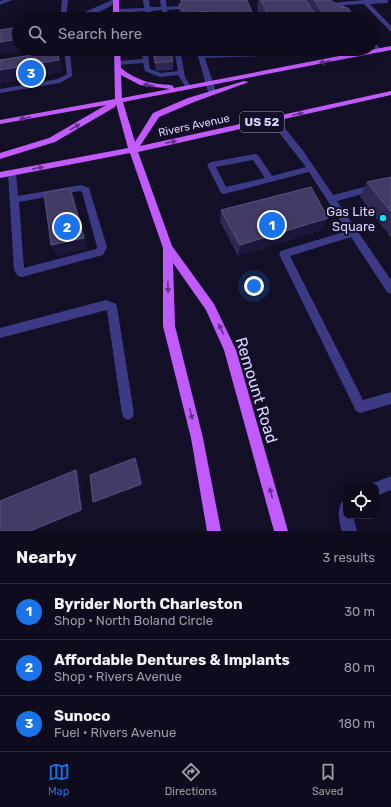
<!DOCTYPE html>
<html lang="en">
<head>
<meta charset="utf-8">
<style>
	:root { --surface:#0e0b1c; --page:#1c1929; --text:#f1f3f6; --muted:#9b9ba3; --line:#2e2b3b; --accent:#1a73e8 }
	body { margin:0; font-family:Rubik,sans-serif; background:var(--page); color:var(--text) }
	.controls { position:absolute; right:12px; bottom:12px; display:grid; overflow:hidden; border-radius:8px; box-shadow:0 4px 16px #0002 }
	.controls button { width:36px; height:36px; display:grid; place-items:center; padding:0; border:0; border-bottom:1px solid var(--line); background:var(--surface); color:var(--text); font:20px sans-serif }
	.you { position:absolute; left:254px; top:286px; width:14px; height:14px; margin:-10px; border:3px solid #fff; border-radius:50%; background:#1a73e8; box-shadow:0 0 0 6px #1a73e833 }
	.badge { display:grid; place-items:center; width:26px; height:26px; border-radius:50%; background:var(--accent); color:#fff; font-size:13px; font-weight:700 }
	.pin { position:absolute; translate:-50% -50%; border:2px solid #fff; box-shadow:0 1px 4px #0006 }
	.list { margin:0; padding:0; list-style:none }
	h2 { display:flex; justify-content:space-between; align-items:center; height:52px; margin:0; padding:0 16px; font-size:17px }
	h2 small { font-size:13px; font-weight:400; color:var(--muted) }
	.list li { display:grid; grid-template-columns:26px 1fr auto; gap:12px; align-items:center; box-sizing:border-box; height:56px; padding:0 16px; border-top:1px solid var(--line) }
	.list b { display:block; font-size:15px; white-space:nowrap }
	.list p { margin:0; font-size:13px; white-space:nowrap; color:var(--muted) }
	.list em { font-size:13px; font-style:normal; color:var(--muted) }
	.icon { flex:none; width:22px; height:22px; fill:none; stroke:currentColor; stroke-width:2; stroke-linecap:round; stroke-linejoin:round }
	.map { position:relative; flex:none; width:391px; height:531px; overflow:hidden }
	.search { position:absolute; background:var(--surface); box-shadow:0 4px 16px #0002; left:12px; right:12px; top:12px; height:44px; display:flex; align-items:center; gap:10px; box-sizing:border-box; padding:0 14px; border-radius:22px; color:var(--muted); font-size:15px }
	.sheet { height:220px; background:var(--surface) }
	nav { display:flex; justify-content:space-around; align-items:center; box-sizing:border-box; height:56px; border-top:1px solid var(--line); background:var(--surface); font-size:11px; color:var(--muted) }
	nav a { display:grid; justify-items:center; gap:2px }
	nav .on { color:var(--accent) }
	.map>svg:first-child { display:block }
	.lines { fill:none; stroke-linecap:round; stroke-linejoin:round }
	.minor { fill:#3d3a85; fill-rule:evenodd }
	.major { fill:#c25bff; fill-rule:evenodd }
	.wall { fill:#312854 }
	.shaded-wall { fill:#1d163a }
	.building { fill:#433a66; stroke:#5a527e }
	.oneway { fill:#623188 }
	.poi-dot { fill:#00e5ff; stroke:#130f26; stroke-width:1.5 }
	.labels { text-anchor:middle; stroke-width:4; stroke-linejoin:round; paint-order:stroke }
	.far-street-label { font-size:11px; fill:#d9d4ff; stroke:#130f26 }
	.shield { fill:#130f26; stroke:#9e99be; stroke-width:1 }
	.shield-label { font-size:12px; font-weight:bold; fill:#d9d4ff }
	.poi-label { font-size:13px; fill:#d9d4ff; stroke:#130f26; text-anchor:end }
	.near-street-label { font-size:16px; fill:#d9d4ff; stroke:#130f26 }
</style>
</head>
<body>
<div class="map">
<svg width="391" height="531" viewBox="0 0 391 531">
	<rect width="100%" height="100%" fill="#130f26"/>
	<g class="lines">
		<g class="minor">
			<path d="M 4,0 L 12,0 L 0,5 L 0,1 Z"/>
			<path d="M 62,0 L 68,0 L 66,19 L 60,19 Z"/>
			<path d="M 112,0 L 119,0 C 107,10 85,19 69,19 Z"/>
			<path d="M 143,0 L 149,0 L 150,7 L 161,7 L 160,0 L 166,0 L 167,7 L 192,5 L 191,0 L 197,0 L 198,4 L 194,8 L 167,10 L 169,19 L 163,19 L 162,10 L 151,11 L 152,19 L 146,19 L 145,11 L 116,13 L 113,11 L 116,9 L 144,8 Z"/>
			<path d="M 365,0 L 388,0 L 388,2 L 386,3 L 370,4 L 391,26 L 391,32 L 364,4 L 344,5 L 356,19 L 350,19 L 337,4 L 340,2 Z"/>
			<path d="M 372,40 L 382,50 L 382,52 L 378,52 L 372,46 Z"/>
			<path d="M 64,49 L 70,49 L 72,76 L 60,83 L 0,93 L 0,89 L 58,79 L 67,74 Z"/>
			<path d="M 147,49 L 155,49 L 148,54 L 150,69 L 161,73 L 178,71 L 174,49 L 180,49 L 185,77 L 191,87 L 190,88 L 186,88 L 178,75 L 160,77 L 145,71 L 143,63 L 118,65 L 115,63 L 118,61 L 143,59 L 142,53 Z"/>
			<path d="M 196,49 L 202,49 L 204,54 L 264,52 L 267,54 L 264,56 L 205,58 L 216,92 L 212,94 L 208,92 Z"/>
			<path d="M 270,117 L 276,117 L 304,152 L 333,195 L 391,180 L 391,186 L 337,201 L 391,280 L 391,294 L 387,292 L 351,237 L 290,256 L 363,400 L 391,392 L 391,404 L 360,413 L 356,411 L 279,254 L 281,251 L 284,250 L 347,231 L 309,172 L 224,194 L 221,193 L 207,165 L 211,162 L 255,154 L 258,155 L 272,176 L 306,167 L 270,121 ZM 253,160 L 265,178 L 226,187 L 216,167 Z"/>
			<path d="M 12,170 L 16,173 L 18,196 L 81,185 L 89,188 L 107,247 L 103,255 L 22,277 L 18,276 L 14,270 L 8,173 ZM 80,191 L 82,192 L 97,247 L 96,249 L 24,268 L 19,202 Z"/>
			<path d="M 106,300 L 116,304 L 117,307 L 134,414 L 132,418 L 128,420 L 124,418 L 122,414 L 107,310 L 0,338 L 0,328 Z"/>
			<path d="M 391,476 L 391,490 L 376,496 L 376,486 L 370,486 L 371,484 Z"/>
			<path d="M 346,501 L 346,516 L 353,516 L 357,531 L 342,531 C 339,522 337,512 341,503 Z"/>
		</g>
		<g class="major">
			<rect x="113" y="0" width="6" height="19"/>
			<path d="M 391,46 L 391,50 L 123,102 L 135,142 L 153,113 L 188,98 L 244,81 L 249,82 L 194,102 L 159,117 L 140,146 L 391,91 L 391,95 L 138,152 L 172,246 L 214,304 L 236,350 L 288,531 L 274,531 L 224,350 L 206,310 L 173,263 L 175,326 L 203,438 L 221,531 L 207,531 L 191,438 L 163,326 L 163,248 L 130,153 L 0,178 L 0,172 L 128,148 L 116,104 L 115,107 L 55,142 L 0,159 L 0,153 L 49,138 L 106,105 L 0,124 L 0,120 L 115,99 L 114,49 L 120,49 L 121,68 C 137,81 151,84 171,85 L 173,86 L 174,88 ZM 121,75 L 140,85 L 170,89 L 122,98 Z"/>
		</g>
	</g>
	<g class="wall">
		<path d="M 181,0 L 253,15 L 252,19 L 180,19 L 179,4 L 181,4 Z"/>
		<path d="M 258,0 L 306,0 L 308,2 L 308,0 L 331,0 L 334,3 L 356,19 L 261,19 L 257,9 Z"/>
		<path d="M 152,49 L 170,49 L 173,61 L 173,70 L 156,71 Z"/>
		<path d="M 275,49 L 298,49 L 276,51 Z"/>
		<path d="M 391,177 L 391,238 L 360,197 L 367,182 Z"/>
		<path d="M 221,210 L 323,229 L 238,256 L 220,221 Z"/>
	</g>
	<g class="shaded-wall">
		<path d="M 19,39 L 19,49 L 37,49 L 0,55 L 0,42 Z"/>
		<path d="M 58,51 L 61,63 L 63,72 L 0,84 L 0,70 Z"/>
		<path d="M 70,188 L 75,199 L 88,249 L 57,256 L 51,245 Z"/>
		<path d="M 328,218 L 323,229 L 238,256 L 240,245 Z"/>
		<path d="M 135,458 L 138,460 L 144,485 L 97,502 L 93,502 Z"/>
		<path d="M 76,470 L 79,471 L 83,510 L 33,531 L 30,531 Z"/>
	</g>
	<g class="building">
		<path d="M 181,0 L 247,0 L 253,15 L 214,18 L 211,11 L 183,13 L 183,9 L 180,9 L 179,4 L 181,4 Z"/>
		<path d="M 261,0 L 306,0 L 318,19 L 270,19 Z"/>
		<path d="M 314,0 L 331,0 L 334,3 L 337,3 L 340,7 L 348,8 L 356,19 L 327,19 Z"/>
		<path d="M 19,27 L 19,39 L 0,42 L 0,30 Z"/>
		<path d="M 153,49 L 170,49 L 173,61 L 155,63 Z"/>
		<path d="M 58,51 L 59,60 L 0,70 L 0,60 Z"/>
		<path d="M 391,177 L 391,212 L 367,182 Z"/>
		<path d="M 311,187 L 328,218 L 240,245 L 221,210 Z"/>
		<path d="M 70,188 L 84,238 L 51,245 L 44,193 Z"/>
		<path d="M 135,458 L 141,484 L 93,502 L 90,475 Z"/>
		<path d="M 76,470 L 81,510 L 30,531 L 0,531 L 0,501 Z"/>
	</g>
	<defs><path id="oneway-solid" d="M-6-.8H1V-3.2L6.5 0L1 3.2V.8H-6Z"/></defs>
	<g class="oneway">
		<use href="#oneway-solid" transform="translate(325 62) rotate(169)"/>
		<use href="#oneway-solid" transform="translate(149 85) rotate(-169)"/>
		<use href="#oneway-solid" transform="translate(298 114) rotate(-12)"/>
		<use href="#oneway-solid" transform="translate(25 118) rotate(170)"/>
		<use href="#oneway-solid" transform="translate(75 127) rotate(-30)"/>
		<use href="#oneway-solid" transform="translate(171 142) rotate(-12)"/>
		<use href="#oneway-solid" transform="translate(38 168) rotate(-11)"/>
		<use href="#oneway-solid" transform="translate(168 287) rotate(89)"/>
		<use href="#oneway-solid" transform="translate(221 329) rotate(-115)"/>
		<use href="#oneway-solid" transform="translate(191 414) rotate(76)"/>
		<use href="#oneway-solid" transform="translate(271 493) rotate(-105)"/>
	</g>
	<circle class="poi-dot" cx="383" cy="218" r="4"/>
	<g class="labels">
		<g class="far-street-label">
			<text transform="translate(194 125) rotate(-12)" y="4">Rivers Avenue</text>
		</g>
		<rect class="shield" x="240" y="112" width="44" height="20" rx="3"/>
		<g class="shield-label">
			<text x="262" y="126">US 52</text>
		</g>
		<g class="poi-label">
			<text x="375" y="216">Gas Lite<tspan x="375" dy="15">Square</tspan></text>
		</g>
		<g class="near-street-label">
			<text transform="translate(257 390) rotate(73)" y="6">Remount Road</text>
		</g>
	</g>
</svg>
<div class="controls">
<button><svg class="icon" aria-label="locate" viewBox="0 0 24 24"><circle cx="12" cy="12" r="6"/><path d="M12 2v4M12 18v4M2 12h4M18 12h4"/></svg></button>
</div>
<div class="you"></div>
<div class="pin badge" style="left:272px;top:225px">1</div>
<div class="pin badge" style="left:67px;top:227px">2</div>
<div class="pin badge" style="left:31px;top:73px">3</div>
<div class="search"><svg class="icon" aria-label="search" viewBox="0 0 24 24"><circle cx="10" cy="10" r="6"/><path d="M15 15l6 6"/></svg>Search here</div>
</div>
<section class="sheet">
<h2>Nearby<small>3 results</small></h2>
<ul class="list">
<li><span class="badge">1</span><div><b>Byrider North Charleston</b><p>Shop · North Boland Circle</p></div><em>30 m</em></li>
<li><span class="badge">2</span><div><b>Affordable Dentures &amp; Implants</b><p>Shop · Rivers Avenue</p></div><em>80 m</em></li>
<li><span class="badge">3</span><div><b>Sunoco</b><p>Fuel · Rivers Avenue</p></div><em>180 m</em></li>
</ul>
</section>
<nav>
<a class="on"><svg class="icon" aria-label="map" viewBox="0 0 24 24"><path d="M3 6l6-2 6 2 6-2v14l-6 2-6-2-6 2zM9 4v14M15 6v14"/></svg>Map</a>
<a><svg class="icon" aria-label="directions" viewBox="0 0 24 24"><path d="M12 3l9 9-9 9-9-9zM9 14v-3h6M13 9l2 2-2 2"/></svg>Directions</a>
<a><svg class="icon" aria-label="saved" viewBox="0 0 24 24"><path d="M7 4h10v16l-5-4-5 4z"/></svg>Saved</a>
</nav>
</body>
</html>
